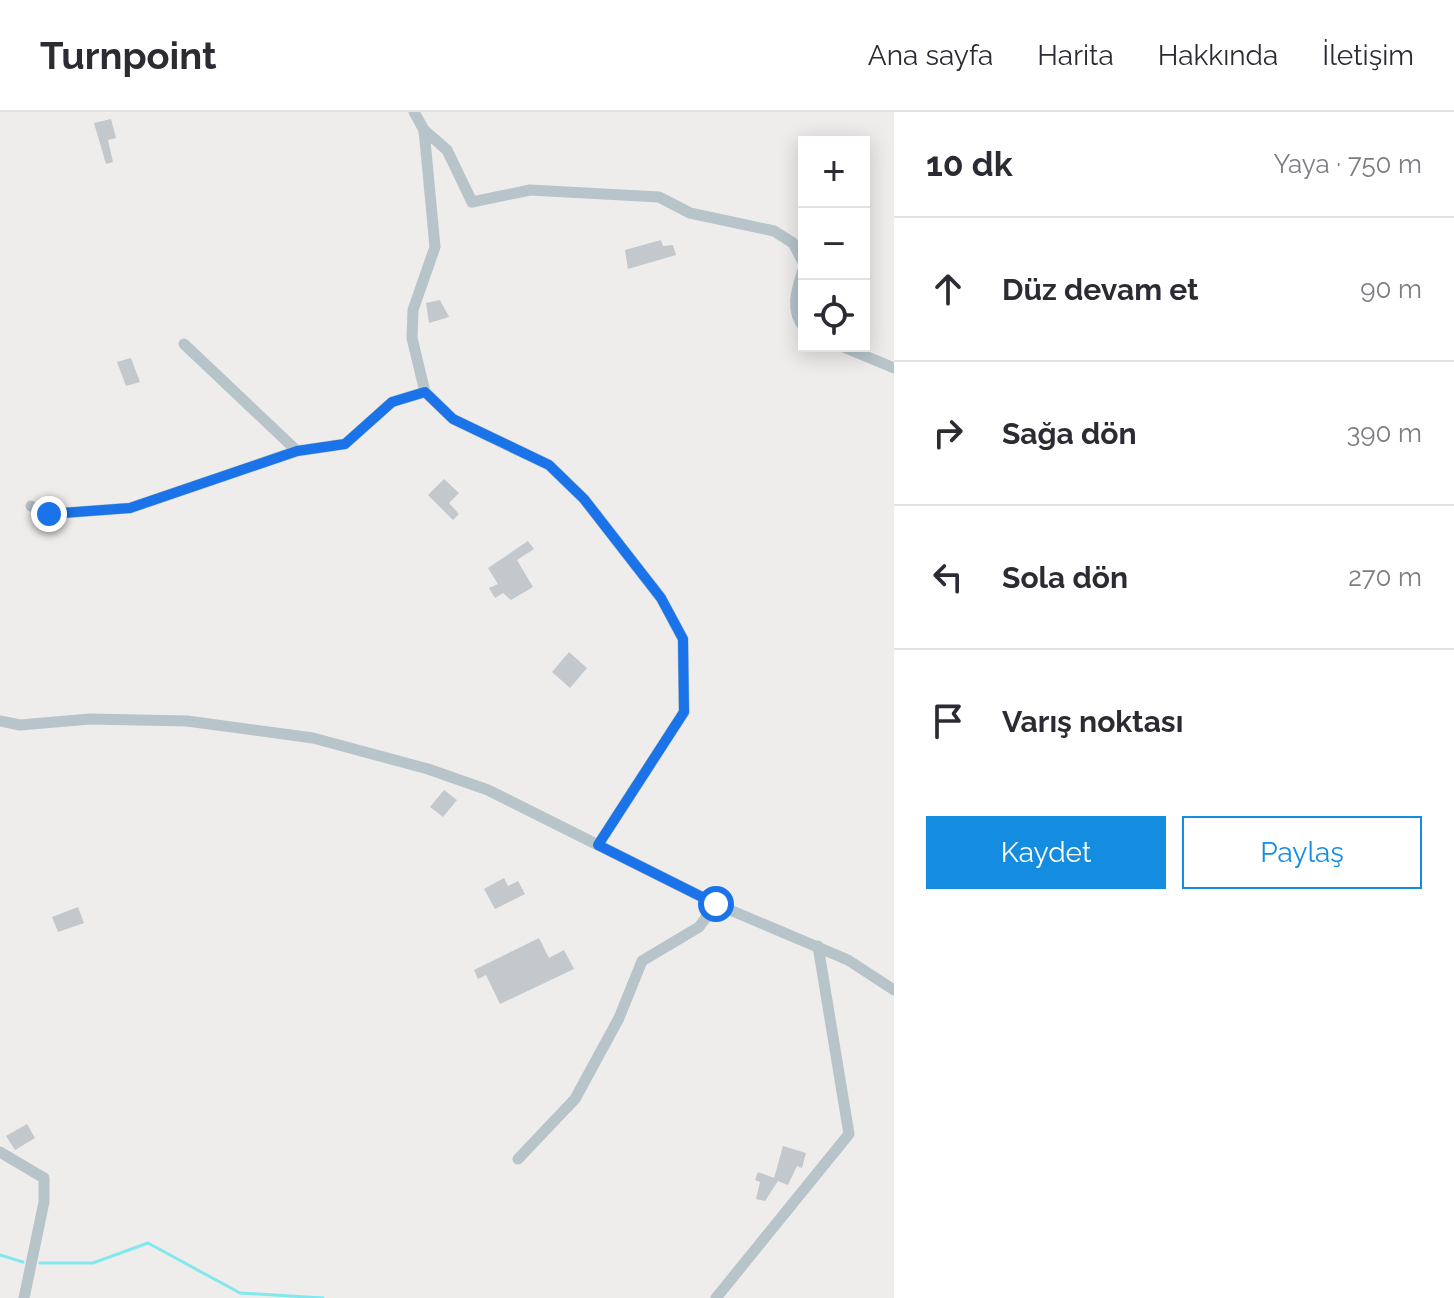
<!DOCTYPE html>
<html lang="tr">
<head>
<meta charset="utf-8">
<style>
	:root { --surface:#fff; --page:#f2f2f3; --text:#2b2b33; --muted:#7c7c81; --line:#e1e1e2; --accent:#148de1 }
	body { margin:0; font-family:Raleway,sans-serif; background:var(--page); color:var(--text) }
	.controls { position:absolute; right:24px; top:24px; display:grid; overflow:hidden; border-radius:0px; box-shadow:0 4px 20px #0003 }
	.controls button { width:72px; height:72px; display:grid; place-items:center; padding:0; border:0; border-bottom:2px solid var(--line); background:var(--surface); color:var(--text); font:40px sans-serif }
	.stop { position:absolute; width:24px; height:24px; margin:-18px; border:6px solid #1a73e8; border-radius:50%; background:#fff }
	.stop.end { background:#1a73e8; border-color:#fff; box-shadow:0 2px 8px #0008 }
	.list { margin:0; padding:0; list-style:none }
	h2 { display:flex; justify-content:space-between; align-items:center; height:104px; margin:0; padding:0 32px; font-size:34px }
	h2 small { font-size:26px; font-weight:400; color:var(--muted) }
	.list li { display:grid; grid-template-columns:52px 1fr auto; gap:24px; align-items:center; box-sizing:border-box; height:144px; padding:0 32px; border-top:2px solid var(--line) }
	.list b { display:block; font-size:30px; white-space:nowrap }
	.list em { font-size:26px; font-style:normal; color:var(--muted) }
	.actions { display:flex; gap:16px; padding:24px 32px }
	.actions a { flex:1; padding:18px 0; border:2px solid var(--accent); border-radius:0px; text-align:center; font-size:28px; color:var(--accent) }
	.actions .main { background:var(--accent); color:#fff }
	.icon { flex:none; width:44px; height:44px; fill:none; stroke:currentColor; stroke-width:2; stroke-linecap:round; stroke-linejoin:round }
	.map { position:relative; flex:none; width:894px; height:1186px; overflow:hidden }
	header { display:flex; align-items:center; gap:48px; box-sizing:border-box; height:112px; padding:0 40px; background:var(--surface); border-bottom:2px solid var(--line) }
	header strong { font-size:38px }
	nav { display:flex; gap:44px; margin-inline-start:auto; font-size:28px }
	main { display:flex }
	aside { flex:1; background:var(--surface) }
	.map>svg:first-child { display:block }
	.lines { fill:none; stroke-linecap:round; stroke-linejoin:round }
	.stream { stroke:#83e8ed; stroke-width:3 }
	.building { fill:#c3c8cc }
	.minor { stroke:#b7c4ca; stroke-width:11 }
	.route { stroke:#1a73e8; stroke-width:10 }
</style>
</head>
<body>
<header>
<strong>Turnpoint</strong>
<nav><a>Ana sayfa</a><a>Harita</a><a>Hakkında</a><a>İletişim</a></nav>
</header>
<main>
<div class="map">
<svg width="894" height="1186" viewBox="0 0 894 1186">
	<rect width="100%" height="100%" fill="#efecec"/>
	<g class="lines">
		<g class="stream">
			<path d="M 0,1143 L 23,1150"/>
			<path d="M 40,1151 L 93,1151 L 148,1131 L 240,1181 L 323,1186"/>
		</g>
	</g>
	<g class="building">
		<path d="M 111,7 L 116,26 L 108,28 L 113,50 L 106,52 L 94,11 Z"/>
		<path d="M 661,128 L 663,134 L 673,133 L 676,143 L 628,157 L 625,138 Z"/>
		<path d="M 440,188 L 449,205 L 429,211 L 426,191 Z"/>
		<path d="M 131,246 L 140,270 L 126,274 L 117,250 Z"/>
		<path d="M 444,367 L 459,381 L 449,391 L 459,402 L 453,408 L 428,383 Z"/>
		<path d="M 528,429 L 534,437 L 517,448 L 533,475 L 511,488 L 503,481 L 495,486 L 489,476 L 498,472 L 488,456 Z"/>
		<path d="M 569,540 L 587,556 L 570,576 L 552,560 Z"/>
		<path d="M 444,678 L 457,688 L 443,705 L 430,695 Z"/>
		<path d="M 504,766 L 508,774 L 518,769 L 525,782 L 495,797 L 484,777 Z"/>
		<path d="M 78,795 L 84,811 L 58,820 L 52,805 Z"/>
		<path d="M 539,826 L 549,846 L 564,838 L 574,857 L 500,892 L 486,863 L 478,867 L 474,858 Z"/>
		<path d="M 27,1012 L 35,1026 L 15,1038 L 6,1024 Z"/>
		<path d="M 783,1034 L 806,1041 L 802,1056 L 797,1054 L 788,1073 L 778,1069 L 765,1089 L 756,1087 L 760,1070 L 755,1068 L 758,1060 L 774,1066 Z"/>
	</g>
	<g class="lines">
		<g class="minor">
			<path d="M 414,0 L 424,18"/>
			<path d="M 804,155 C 797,177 789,196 804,216"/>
			<path d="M 184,232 L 297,339"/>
			<path d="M 841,234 L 894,256"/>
			<path d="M 31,394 L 49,402 L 130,396 L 297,339 L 345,332 L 392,290 L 425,280"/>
			<path d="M 0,609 L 20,613 L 90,607 L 187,609 L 313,626 L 428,657 L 488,678 L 716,792 L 848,848 L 894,878"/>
			<path d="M 598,733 L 684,600 L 683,527 L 661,486 L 584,387 L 549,353 L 453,307 L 425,280 L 412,226 L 413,198 L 435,135 L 424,18 L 447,38 L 472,90 L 530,78 L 659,85 L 690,101 L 774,119 L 793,131 L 804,152"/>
			<path d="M 0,1040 L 44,1066 L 44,1090 L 24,1186"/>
			<path d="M 518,1047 L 575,987 L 619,906 L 642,849 L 699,815 L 716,792"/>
			<path d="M 716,1186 L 849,1022 L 818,834"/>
		</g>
	</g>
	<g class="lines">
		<path class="route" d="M 49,402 L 130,396 L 297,339 L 345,332 L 392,290 L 425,280 L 453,307 L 549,353 L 584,387 L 661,486 L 683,527 L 684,600 L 598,733 L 716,792"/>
	</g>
</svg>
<div class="controls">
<button>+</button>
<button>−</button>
<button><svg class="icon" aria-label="locate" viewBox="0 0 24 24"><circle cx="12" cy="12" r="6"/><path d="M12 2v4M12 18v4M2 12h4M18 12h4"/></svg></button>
</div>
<div class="stop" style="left:716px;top:792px"></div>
<div class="stop end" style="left:49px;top:402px"></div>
</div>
<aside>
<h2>10 dk<small>Yaya · 750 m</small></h2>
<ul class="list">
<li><svg class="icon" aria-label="ahead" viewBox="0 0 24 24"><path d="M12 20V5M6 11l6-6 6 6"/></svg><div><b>Düz devam et</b></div><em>90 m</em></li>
<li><svg class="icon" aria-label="right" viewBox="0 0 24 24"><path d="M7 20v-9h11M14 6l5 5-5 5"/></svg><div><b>Sağa dön</b></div><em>390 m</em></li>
<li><svg class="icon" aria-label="left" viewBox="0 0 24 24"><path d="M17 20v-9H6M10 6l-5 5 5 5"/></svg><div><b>Sola dön</b></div><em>270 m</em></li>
<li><svg class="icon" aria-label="arrive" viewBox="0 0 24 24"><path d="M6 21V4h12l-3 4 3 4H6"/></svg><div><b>Varış noktası</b></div></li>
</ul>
<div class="actions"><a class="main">Kaydet</a><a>Paylaş</a></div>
</aside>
</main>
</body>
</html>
